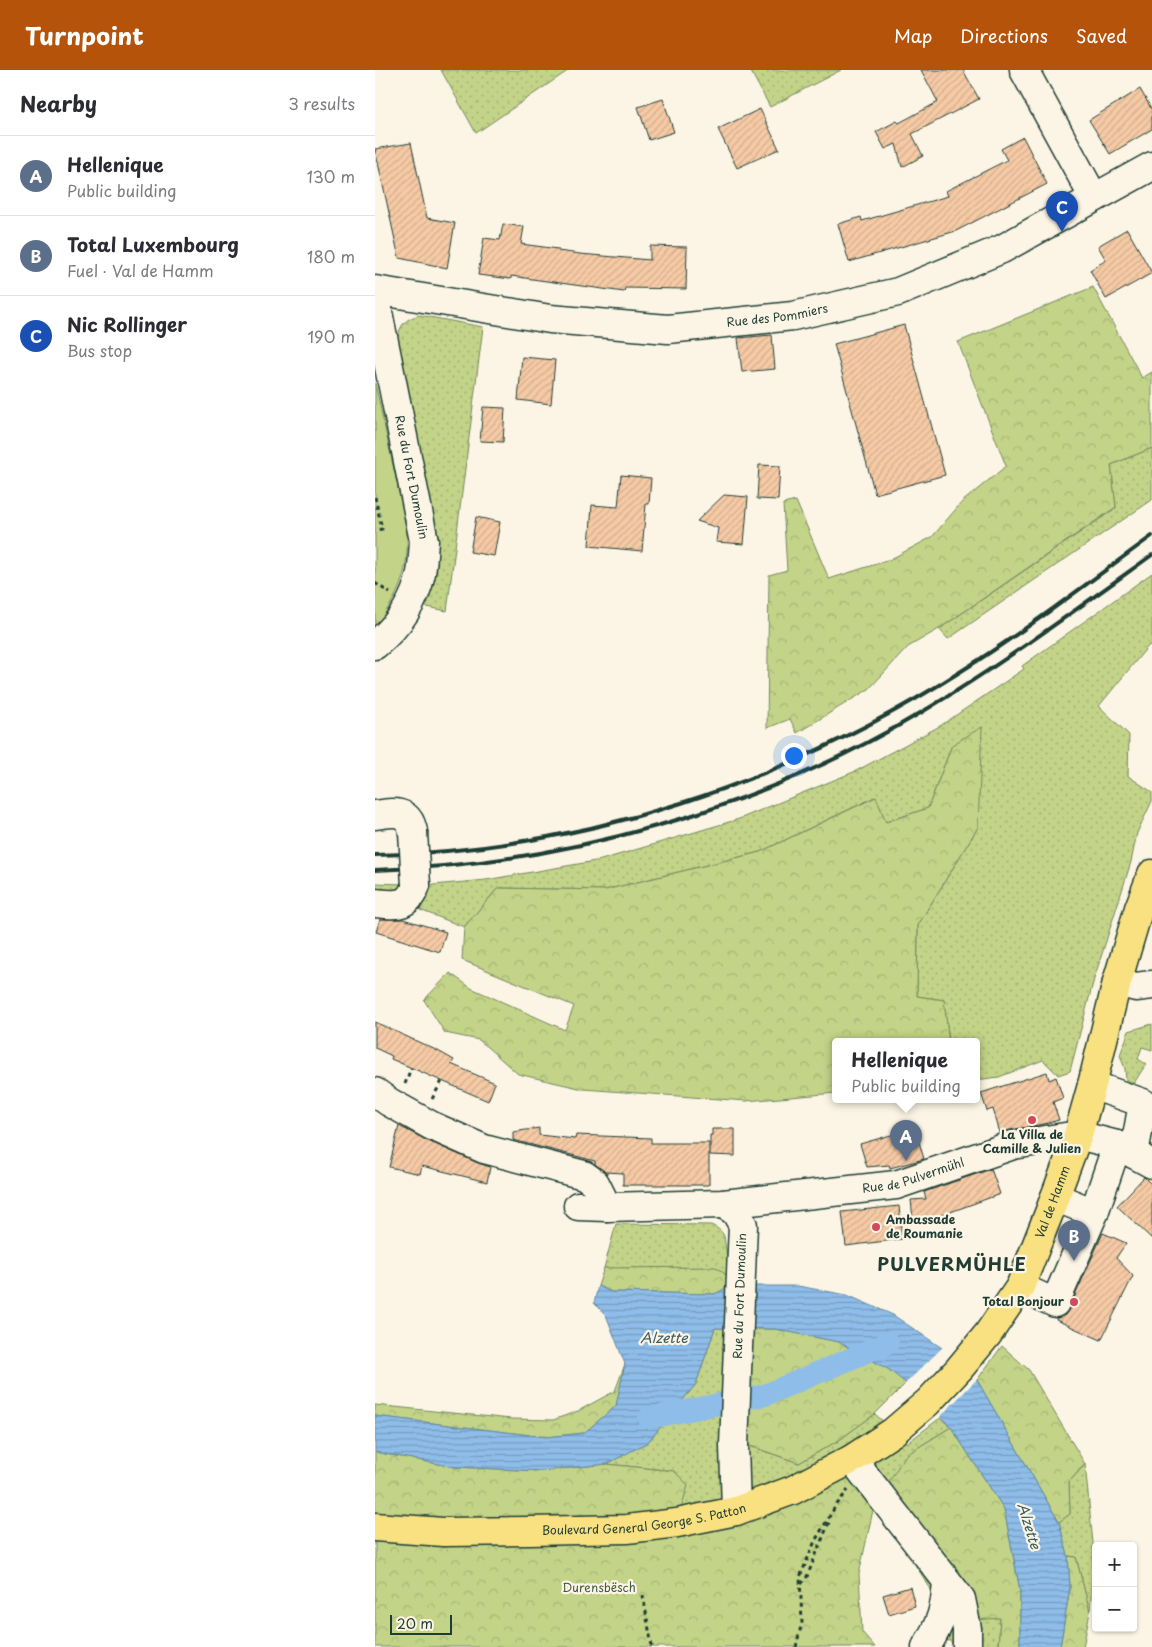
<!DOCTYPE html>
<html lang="en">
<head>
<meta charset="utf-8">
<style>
	:root { --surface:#fff; --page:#f2f2f3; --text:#2b2b33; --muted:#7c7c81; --line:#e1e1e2; --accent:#b45309 }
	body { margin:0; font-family:"Playpen Sans",sans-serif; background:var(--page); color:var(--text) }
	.controls { position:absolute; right:15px; bottom:15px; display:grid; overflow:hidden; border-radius:5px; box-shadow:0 1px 4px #0004 }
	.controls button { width:45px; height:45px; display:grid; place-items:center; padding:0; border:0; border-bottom:1px solid var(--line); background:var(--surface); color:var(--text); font:25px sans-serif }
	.scale { position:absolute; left:15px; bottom:12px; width:62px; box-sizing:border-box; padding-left:5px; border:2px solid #1f3d34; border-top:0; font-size:14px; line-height:18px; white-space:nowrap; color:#1f3d34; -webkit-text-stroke:4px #fcf5e5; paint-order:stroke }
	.you { position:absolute; left:418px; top:685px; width:18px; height:18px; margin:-12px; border:4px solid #fff; border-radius:50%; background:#1a73e8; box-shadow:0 0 0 8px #1a73e833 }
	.badge { display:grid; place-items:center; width:32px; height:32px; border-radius:50%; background:var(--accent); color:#fff; font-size:16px; font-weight:700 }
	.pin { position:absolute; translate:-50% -41px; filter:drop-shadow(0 1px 2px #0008) }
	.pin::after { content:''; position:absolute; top:26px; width:18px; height:15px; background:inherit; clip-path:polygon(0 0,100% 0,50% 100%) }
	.popup { position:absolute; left:457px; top:968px; width:148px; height:65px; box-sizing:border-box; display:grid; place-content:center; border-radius:5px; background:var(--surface); filter:drop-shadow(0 1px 4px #0005); font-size:16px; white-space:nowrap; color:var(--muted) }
	.popup b { font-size:19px; color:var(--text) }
	.popup::after { content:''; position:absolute; left:50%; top:100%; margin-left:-10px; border:10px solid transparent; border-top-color:var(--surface) }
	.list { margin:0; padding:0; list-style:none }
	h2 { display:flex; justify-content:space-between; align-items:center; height:65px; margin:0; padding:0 20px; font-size:21px }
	h2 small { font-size:16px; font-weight:400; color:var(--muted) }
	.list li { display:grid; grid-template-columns:32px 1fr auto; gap:15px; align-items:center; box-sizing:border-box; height:80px; padding:0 20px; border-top:1px solid var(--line) }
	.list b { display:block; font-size:19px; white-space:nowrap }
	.list p { margin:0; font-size:16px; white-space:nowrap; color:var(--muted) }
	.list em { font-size:16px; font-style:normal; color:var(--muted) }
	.map { position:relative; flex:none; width:777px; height:1577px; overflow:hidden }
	header { display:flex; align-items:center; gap:30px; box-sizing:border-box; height:70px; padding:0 25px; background:var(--accent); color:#fff }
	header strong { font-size:24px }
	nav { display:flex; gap:28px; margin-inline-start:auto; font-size:18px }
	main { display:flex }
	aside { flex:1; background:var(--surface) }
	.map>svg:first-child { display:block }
	.grass { fill:url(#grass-dots); stroke:#71885e }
	.forest { fill:url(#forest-crowns); stroke:#71885e }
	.pitch { fill:#c3d388; stroke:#71885e }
	.water { fill:url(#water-rules); stroke:#628aa1 }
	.pier { fill:#fcf5e5 }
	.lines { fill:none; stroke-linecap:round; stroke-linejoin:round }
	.canal { stroke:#8fbde9; stroke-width:22 }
	.building { fill:url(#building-hatch); stroke:#1f3d34 }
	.minor-casing { stroke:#1f3d34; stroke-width:31 }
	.major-casing { stroke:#1f3d34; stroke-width:31 }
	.path { stroke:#1f3d34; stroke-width:3; stroke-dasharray:4 4; stroke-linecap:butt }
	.minor { stroke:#fcf5e5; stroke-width:28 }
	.major { stroke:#f9e181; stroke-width:28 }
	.rail { stroke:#1f3d34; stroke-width:4 }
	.minor-bridge-casing { stroke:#1f3d34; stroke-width:31; stroke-linecap:butt }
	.minor-bridge { stroke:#fcf5e5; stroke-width:28 }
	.poi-dot { fill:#d1495b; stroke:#fcf5e5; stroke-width:2 }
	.labels { text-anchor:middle; stroke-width:4.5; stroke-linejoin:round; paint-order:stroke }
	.street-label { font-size:12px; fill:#1f3d34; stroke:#fcf5e5 }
	.poi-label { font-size:12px; font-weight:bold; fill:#1f3d34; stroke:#fcf5e5 }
	.park-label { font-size:12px; fill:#405b45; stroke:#fcf5e5 }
	.water-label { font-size:14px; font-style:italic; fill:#3b5d61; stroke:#fcf5e5 }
	.district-label { font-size:18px; font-weight:bold; letter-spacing:1px; fill:#1f3d34; stroke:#fcf5e5 }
</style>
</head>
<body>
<header>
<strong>Turnpoint</strong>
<nav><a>Map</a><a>Directions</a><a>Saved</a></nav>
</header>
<main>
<aside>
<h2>Nearby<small>3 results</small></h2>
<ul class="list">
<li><span class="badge" style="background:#5c6f8a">A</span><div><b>Hellenique</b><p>Public building</p></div><em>130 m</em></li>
<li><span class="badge" style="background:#5c6f8a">B</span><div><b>Total Luxembourg</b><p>Fuel · Val de Hamm</p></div><em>180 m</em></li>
<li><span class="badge" style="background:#1a4fb4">C</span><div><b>Nic Rollinger</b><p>Bus stop</p></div><em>190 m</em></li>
</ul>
</aside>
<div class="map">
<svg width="777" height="1577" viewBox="0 0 777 1577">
	<defs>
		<pattern id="grass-dots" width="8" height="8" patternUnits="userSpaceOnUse" patternTransform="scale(1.25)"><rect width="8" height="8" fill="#c3d388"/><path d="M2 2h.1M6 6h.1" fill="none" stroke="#a7b676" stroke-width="1.8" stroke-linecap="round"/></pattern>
		<pattern id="forest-crowns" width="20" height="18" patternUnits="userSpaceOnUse" patternTransform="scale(1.25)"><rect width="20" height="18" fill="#c3d388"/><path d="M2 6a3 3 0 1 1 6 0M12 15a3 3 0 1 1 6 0" fill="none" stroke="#a7b676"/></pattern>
		<pattern id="water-rules" width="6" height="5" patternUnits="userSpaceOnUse" patternTransform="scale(1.25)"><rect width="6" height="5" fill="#8fbde9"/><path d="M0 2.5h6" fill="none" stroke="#749bbe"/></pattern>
		<pattern id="building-hatch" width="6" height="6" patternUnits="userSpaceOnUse" patternTransform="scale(1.25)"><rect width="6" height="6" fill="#f6caa5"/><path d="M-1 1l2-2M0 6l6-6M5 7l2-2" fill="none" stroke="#d2ae8f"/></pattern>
	</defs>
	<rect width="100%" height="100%" fill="#fcf5e5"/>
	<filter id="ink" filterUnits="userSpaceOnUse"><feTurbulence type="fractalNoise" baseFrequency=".02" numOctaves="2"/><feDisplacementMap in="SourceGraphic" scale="10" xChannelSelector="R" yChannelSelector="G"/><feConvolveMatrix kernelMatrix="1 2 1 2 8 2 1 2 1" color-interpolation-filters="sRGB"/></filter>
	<g filter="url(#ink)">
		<g class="grass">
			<path d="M 66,0 L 194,0 L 101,63 Z"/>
			<path d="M 375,0 L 466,0 L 395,37 Z"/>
			<path d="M 44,245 L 108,257 L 72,541 L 47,536 L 61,472 L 59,449 L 22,269 C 26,254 29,250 44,245 Z"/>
			<path d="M 777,378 L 777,430 L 573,569 L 564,559 L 741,438 L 736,395 Z"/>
			<path d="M 777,503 L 777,576 L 774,575 L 724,636 L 754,665 L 753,706 L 777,722 L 777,731 L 762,763 L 756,792 L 719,909 L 695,1001 L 683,1005 L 668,990 L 624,1007 L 601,1010 L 601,972 L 574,972 L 569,930 L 542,926 L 543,855 L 603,757 L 577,675 L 553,738 L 511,752 L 500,727 L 385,782 L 230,820 L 123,818 L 89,857 L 45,840 L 49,827 L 48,816 L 111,810 L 226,790 L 364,749 L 481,701 L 565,656 L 649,599 L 647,596 Z"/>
			<path d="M 0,813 L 28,814 L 19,824 L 0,826 Z"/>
			<path d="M 777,954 L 777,980 L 767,977 L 763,989 L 771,994 L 759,1013 L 751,1010 L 750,999 L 745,985 L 754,961 Z"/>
			<path d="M 241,1154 L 336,1155 C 342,1158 346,1160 349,1166 L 355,1208 L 229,1198 Z"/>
			<path d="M 340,1258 L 353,1258 L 372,1375 L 424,1393 L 464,1370 L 500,1344 L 532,1373 L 565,1348 L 576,1357 L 531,1385 L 625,1547 L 623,1577 L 578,1577 L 576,1571 L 561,1570 L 559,1524 L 541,1496 L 547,1480 L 477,1389 L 302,1453 L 299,1401 L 232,1394 L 273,1372 L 321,1314 Z"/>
			<path d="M 710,1394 L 719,1483 L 715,1542 L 701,1487 L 693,1486 L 684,1452 L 695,1444 L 694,1412 Z"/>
		</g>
		<g class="forest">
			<path d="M 718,217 L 767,308 L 777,302 L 777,378 L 736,395 L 741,437 L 564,559 L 533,577 L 494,619 L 422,663 L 415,649 L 392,658 L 394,505 L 412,500 L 408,434 L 421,431 L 454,509 L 514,490 L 557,467 L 587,432 L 631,396 L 583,272 Z"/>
			<path d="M 607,657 L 603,757 L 543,855 L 542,926 L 569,930 L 574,972 L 461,972 L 461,1023 L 371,1031 L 208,1019 L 143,1004 L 104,970 L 70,963 L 49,930 L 75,903 L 96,918 L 190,960 L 199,936 L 87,890 L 89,857 L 123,818 L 230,820 L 385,782 L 501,727 L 511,752 L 553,738 L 577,675 Z"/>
			<path d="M 341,1197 L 355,1208 L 355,1216 L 340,1224 L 236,1222 L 223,1216 L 229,1198 Z"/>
			<path d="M 375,1259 L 400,1259 L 464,1272 L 513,1299 L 531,1313 L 500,1344 L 464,1370 L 424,1393 L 372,1375 Z"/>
			<path d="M 627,1276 L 654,1300 L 710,1394 L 694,1412 L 695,1444 L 684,1452 L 602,1310 Z"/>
			<path d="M 250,1294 L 241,1336 L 209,1363 L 171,1367 L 0,1346 L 0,1335 L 136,1349 L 178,1350 L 203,1341 L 240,1321 Z"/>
			<path d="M 576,1357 L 629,1439 L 645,1520 L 645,1577 L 623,1577 L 625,1548 L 600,1550 L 512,1414 L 531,1385 Z"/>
			<path d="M 0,1382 L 80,1397 L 167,1401 L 232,1394 L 299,1401 L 313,1415 L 302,1453 L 477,1389 L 502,1422 L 484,1504 L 487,1562 L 500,1577 L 0,1577 Z"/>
			<path d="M 693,1486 L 701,1487 L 715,1542 L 708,1577 L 685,1577 L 695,1517 Z"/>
		</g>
		<path class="pitch" d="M 0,313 L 31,454 C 35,487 30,513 12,540 C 8,546 5,552 0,556 Z"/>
		<path class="water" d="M 223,1216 L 236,1222 L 340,1224 L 355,1216 L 423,1216 L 472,1225 L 518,1245 L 570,1280 L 602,1310 L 684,1452 L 693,1486 L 695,1517 L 685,1577 L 645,1577 L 645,1520 L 629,1439 L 576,1357 L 531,1313 L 513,1299 L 464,1272 L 400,1259 L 340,1258 L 321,1314 L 273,1372 L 232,1394 L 167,1401 L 80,1397 L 0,1382 L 0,1346 L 171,1367 L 209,1363 L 241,1336 L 250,1294 L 231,1245 L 219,1233 Z"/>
		<path class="pier" d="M 569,1276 L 603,1308 L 563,1349 L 529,1315 Z"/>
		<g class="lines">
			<path class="canal" d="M 274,1348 L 390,1325 L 513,1273"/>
		</g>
		<g class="building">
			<path d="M 546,0 L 588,0 L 604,29 L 537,64 L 548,86 L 527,97 L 521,74 L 510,79 L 501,62 L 522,51 L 524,53 L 563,32 Z"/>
			<path d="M 765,19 L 777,40 L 777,59 L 735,84 L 714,50 Z"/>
			<path d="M 288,29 L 299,62 L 274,70 L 263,37 Z"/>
			<path d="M 385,39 L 404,79 L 362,98 L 343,59 Z"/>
			<path d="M 648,67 L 672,114 L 581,161 L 474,192 L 463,154 L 486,147 L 487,151 L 573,126 L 571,121 L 632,90 L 626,79 Z"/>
			<path d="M 36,73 L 52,148 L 80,153 L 72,198 L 24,188 L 0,79 Z"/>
			<path d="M 128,154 L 149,157 L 146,174 L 183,179 L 183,181 L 205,184 L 275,190 L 275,176 L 312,177 L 311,219 L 250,218 L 249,222 L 136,206 L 136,209 L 103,205 L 109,168 L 125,170 Z"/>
			<path d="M 752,159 L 777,203 L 731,229 L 715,200 L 731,190 L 723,176 Z"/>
			<path d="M 529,255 L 570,405 L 500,424 L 459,274 Z"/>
			<path d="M 397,265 L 400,299 L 367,302 L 363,268 Z"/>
			<path d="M 147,287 L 180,290 L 176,334 L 143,330 Z"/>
			<path d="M 108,337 L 130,338 L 128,372 L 105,371 Z"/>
			<path d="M 384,395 L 405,396 L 403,430 L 382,429 Z"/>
			<path d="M 246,405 L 276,408 L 274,434 L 271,434 L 267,481 L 214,476 L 217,435 L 243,437 Z"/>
			<path d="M 349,425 L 373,427 L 369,474 L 341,472 L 343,458 L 322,451 Z"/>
			<path d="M 101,447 L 125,452 L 119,486 L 95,482 Z"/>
			<path d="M 5,849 L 28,849 L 71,862 L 65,882 L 1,862 Z"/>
			<path d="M 0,952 L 63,981 L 79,990 L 76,994 L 120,1013 L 113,1031 L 16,989 L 17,986 L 0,978 Z"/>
			<path d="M 672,1002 L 674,1010 L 681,1007 L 688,1028 L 678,1032 L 684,1050 L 669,1054 L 635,1060 L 625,1063 L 618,1039 L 612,1041 L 606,1023 Z"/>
			<path d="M 24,1056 L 51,1070 L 103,1093 L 115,1097 L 112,1112 L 47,1096 L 45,1104 L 14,1097 Z"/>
			<path d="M 164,1058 L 164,1065 L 200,1069 L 201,1065 L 276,1068 L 276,1073 L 334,1073 L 334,1115 L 248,1115 L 248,1103 L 230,1102 L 220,1094 L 220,1091 L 138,1070 L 138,1062 Z"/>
			<path d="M 540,1058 L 549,1089 L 515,1098 L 514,1095 L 492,1097 L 485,1074 Z"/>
			<path d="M 337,1059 L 360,1059 L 360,1086 L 335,1085 L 335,1065 L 337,1065 Z"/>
			<path d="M 616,1099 L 625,1124 L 559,1148 L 538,1149 L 536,1130 L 551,1129 L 549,1122 Z"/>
			<path d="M 769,1107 L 777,1115 L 777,1169 L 742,1136 Z"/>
			<path d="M 524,1136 L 527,1169 L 471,1176 L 467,1142 Z"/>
			<path d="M 728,1163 L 751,1173 L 741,1188 L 758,1206 L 726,1270 L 681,1250 L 682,1248 L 690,1245 L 694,1239 Z"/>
			<path d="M 535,1517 L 540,1536 L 514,1544 L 508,1525 Z"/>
		</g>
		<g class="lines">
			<g class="minor-casing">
				<g id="minor">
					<path d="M 649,0 L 719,128"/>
					<path id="s1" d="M 0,220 L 175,249 L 293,259 L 418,246 L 523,222 L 627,179 L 777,96"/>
					<path id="s2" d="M 0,227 L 49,471 C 48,482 48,493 46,503 C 40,533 22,557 0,575"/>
					<path d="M 0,745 C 18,742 34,739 38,762"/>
					<path d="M 0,833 C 21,835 33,838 41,815"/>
					<path d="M 742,912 L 761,917 L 777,915"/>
					<path d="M 717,1015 L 768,1033 L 759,1084"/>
					<path d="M 0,1022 L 14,1032 L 57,1056 L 109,1079 L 209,1105 L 220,1113 L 232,1137"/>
					<path d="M 680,1127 L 719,1143"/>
					<path d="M 348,1134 L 360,1141 L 368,1155 L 359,1375 L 361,1441"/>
					<path id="s3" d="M 203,1136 L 232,1137 L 348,1134 L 521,1115 L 638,1075 L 703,1065 L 742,1075 L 777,1094"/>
					<path d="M 645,1217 L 680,1233 L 719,1143 L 742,1075"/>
					<path d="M 477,1389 L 586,1529 L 592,1559 L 592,1577"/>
					<path d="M 551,1577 C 566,1553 570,1540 572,1512"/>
				</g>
			</g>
			<g class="major-casing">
				<g id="major">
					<path id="s4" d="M 0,1457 L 68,1462 L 155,1461 L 252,1459 L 302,1453 L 361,1441 L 418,1420 L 477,1389 L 518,1362 L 553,1332 L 584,1299 L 613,1264 L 645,1217 L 674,1143 L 703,1065 L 717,1015 L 742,912 L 764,838 L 777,804"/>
				</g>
			</g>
			<g class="path">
				<path d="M 0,427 L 7,459 L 0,460"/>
				<path d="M 0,513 L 15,523"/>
				<path d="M 30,1014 L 36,998"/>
				<path d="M 57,1029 L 67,1011"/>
				<path d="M 426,1514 L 431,1509 L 455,1450"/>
				<path d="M 268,1525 L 277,1577"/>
				<path d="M 421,1577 L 427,1552 L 425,1507 L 440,1471 L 460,1437 L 473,1420"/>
			</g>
			<use href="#minor" class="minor"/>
			<use href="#major" class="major"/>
			<g class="rail">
				<path d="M 0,785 C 208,781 413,712 588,600 C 653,559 715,511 777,466"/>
				<path d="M 0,800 C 188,795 385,739 547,642 C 626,595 702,539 777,485"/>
			</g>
			<g class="minor-bridge-casing">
				<path id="minor-bridge" d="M 38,762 L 41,815"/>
			</g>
			<use href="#minor-bridge" class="minor-bridge"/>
		</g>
	</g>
	<g class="poi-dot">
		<circle cx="657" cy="1050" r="5"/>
		<circle cx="501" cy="1157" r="5"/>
		<circle cx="699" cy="1232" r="5"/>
	</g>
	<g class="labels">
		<g class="street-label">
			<text dy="4" stroke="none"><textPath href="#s1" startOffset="406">Rue des Pommiers</textPath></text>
			<text dy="4" stroke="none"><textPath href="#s2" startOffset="184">Rue du Fort Dumoulin</textPath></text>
			<text dy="4" stroke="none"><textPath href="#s3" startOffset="338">Rue de Pulvermühl</textPath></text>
			<text dy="4" stroke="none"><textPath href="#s4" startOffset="824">Val de Hamm</textPath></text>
			<text transform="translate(365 1226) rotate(-88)" y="4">Rue du Fort Dumoulin</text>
			<text dy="4" stroke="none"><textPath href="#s4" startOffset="270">Boulevard General George S. Patton</textPath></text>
		</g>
		<g class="poi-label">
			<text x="657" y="1069">La Villa de<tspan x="657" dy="14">Camille &amp; Julien</tspan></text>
			<text x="511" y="1154" text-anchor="start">Ambassade<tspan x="511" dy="14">de Roumanie</tspan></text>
			<text x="689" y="1236" text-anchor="end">Total Bonjour</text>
		</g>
		<g class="park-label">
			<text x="224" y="1522">Durensbësch</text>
		</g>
		<g class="water-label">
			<text x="289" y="1273">Alzette</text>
			<text transform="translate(654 1456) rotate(73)" y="5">Alzette</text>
		</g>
		<g class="district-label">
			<text x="577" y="1201">PULVERMÜHLE</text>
		</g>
	</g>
</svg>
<div class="controls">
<button>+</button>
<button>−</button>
</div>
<div class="scale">20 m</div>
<div class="you"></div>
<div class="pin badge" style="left:531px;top:1091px;background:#5c6f8a">A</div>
<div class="popup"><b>Hellenique</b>Public building</div>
<div class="pin badge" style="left:699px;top:1191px;background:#5c6f8a">B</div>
<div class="pin badge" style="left:687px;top:162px;background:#1a4fb4">C</div>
</div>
</main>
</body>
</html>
